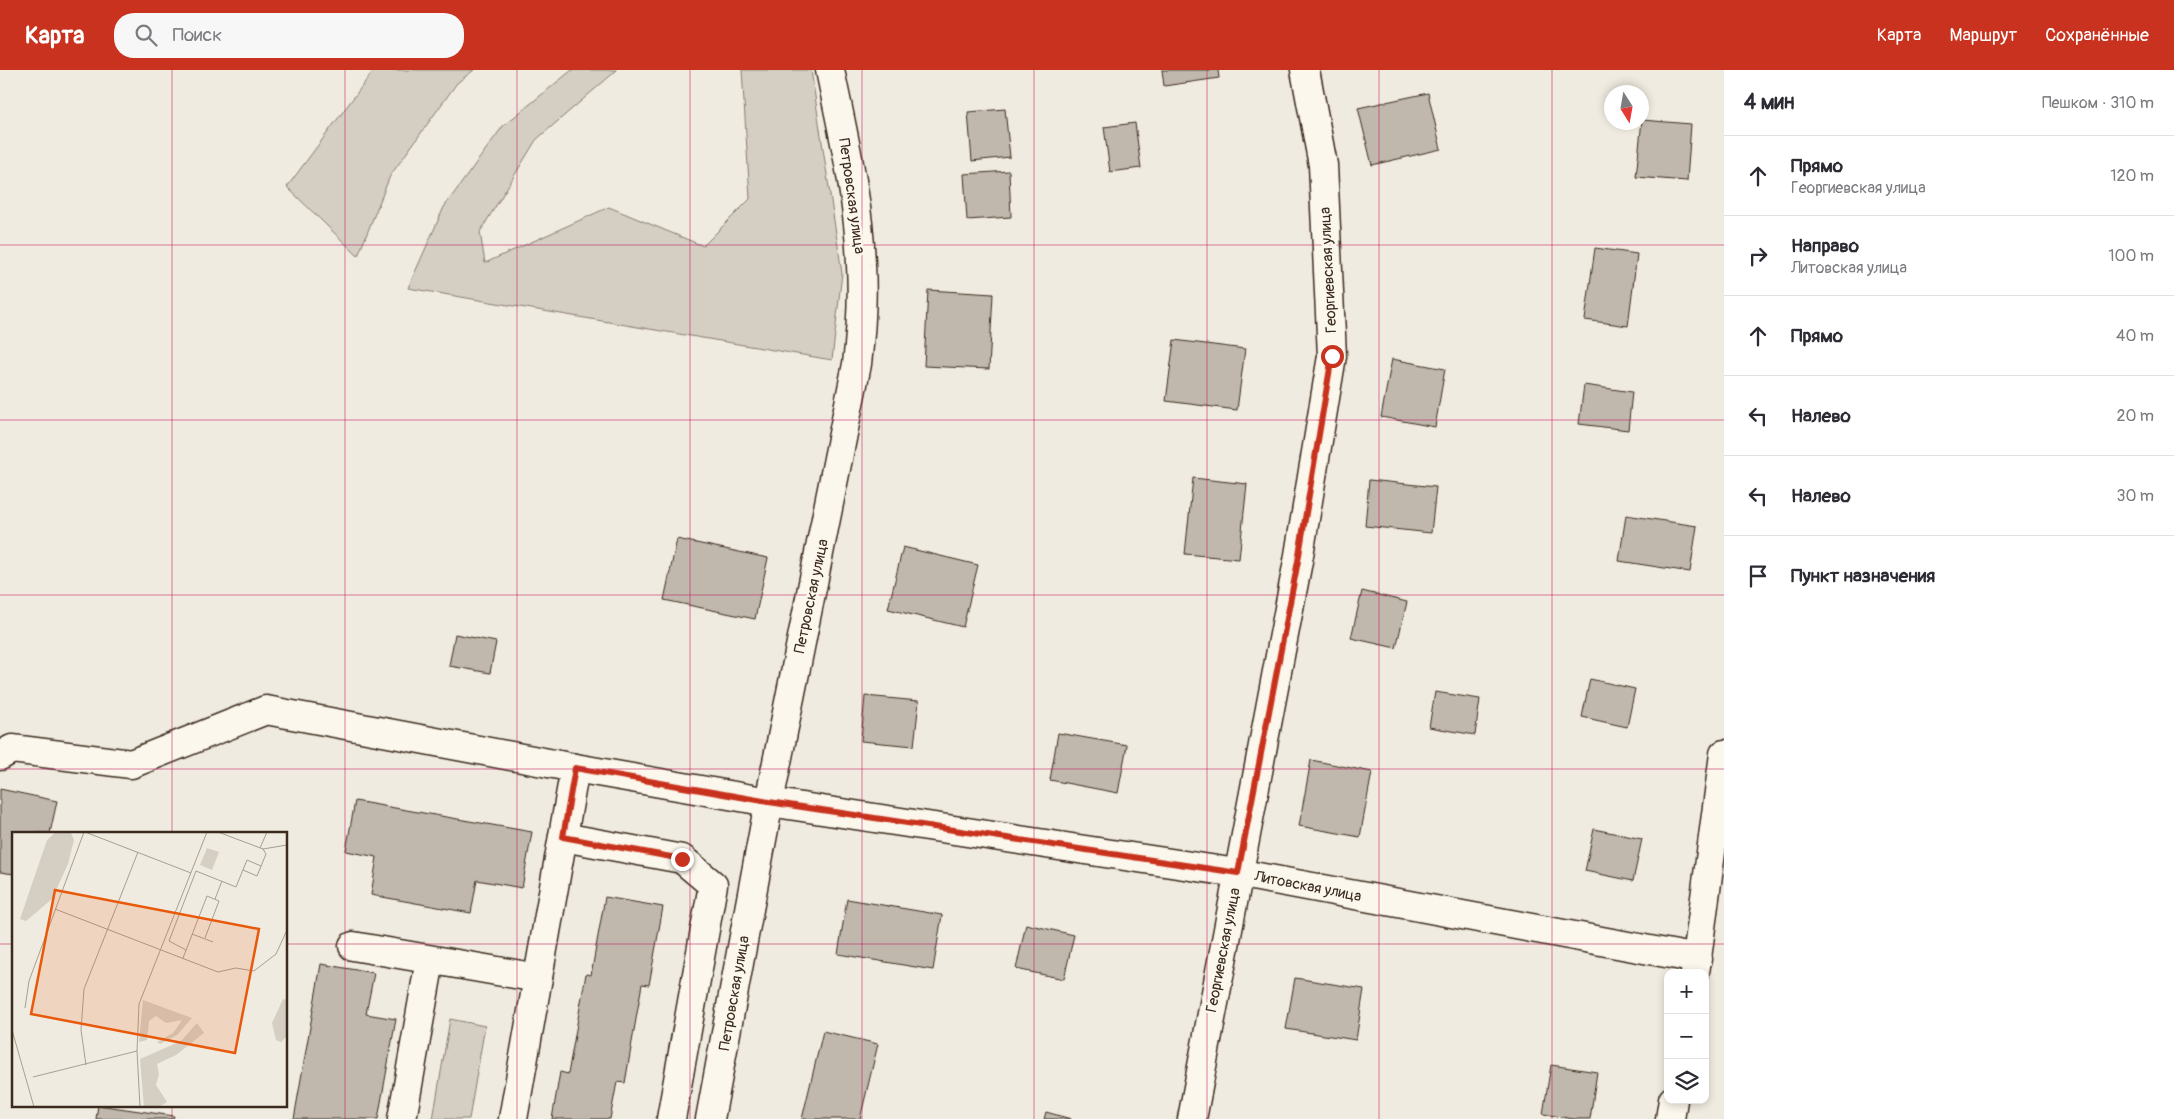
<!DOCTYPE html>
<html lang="ru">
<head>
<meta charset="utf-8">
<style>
	:root { --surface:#fff; --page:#f7f7f7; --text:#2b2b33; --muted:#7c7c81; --line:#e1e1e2; --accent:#c8321e }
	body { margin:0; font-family:Pangolin,sans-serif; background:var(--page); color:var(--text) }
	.controls { position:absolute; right:15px; bottom:15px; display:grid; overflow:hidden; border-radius:10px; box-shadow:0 2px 8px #0003 }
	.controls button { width:45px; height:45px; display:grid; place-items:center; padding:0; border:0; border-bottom:1px solid var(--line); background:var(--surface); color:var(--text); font:25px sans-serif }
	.compass { position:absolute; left:1604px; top:15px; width:45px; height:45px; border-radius:50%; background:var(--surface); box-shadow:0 2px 8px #0003; rotate:169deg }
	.stop { position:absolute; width:15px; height:15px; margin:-11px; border:4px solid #c8321e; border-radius:50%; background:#fff }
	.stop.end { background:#c8321e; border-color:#fff; box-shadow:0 1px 5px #0008 }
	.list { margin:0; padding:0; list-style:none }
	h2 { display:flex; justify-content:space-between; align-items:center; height:65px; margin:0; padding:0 20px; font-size:21px }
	h2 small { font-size:16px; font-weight:400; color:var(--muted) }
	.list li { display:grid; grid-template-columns:32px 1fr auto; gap:15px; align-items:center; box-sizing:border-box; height:80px; padding:0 20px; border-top:1px solid var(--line) }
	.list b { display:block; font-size:19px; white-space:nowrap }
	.list p { margin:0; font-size:16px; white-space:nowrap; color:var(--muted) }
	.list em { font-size:16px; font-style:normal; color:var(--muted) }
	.icon { flex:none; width:28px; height:28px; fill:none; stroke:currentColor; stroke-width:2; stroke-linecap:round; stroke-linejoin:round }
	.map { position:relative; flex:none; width:1724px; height:1049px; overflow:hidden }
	header { display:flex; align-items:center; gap:30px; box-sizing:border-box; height:70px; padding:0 25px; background:var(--accent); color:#fff }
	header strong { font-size:24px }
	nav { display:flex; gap:28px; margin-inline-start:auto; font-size:18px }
	.search { width:350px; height:45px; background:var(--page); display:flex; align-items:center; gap:12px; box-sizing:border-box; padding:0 18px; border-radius:20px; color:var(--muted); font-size:19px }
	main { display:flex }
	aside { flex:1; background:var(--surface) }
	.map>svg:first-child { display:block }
	.green { fill:#d5cec3; stroke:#887c70 }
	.building { fill:#c0b8ad; stroke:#3b2a1e }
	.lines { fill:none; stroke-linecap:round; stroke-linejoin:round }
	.minor-casing { stroke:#3b2a1e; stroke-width:31 }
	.minor { stroke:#fbf7ec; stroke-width:28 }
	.route { stroke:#c8321e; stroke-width:6 }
	.grid { fill:none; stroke:#c2185b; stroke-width:1; stroke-opacity:0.55 }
	.labels { text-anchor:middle; stroke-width:5; stroke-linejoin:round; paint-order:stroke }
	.street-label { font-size:15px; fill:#3b2a1e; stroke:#fbf7ec }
	.inset-road { fill:none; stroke:#a89e92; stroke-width:1 }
	.view { fill:#e8590c; fill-opacity:0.15; stroke:#e8590c; stroke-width:2.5 }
	.inset-edge { fill:none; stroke:#3b2a1e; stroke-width:2.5 }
</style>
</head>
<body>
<header>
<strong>Карта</strong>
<div class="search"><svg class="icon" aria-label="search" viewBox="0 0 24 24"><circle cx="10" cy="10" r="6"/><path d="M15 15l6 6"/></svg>Поиск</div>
<nav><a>Карта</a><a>Маршрут</a><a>Сохранённые</a></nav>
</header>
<main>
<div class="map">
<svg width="1724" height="1049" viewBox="0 0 1724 1049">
	<rect width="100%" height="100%" fill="#f0ebe0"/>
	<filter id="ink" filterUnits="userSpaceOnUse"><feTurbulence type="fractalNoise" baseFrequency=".02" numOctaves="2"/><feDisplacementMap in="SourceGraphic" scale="10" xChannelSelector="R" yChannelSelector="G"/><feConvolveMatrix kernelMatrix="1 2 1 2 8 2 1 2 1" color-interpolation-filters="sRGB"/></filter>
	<g filter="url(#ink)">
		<g class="green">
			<path d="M 374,0 L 474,0 L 457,13 L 390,106 L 358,186 L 287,117 Z"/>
			<path d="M 572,0 L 617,0 L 536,70 L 480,162 L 485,193 L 609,137 L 703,176 L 750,129 L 742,0 L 811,0 L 842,203 L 832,290 L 408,218 L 444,137 L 503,56 Z"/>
			<path d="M 450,949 L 485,956 L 469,1049 L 433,1049 Z"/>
		</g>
		<g class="building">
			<path d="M 1162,0 L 1218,0 L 1219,8 L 1164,16 Z"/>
			<path d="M 1428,23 L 1441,79 L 1372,95 L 1358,38 Z"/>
			<path d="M 1005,39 L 1010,87 L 972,91 L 968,42 Z"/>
			<path d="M 1642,50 L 1691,54 L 1687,111 L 1636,107 Z"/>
			<path d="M 1135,53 L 1141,98 L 1110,102 L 1104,57 Z"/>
			<path d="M 1009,101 L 1011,147 L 967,150 L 964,104 Z"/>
			<path d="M 1595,178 L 1637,184 L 1628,256 L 1585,250 Z"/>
			<path d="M 928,220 L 993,224 L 989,299 L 924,296 Z"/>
			<path d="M 1174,270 L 1245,279 L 1237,340 L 1166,331 Z"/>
			<path d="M 1392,289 L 1445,299 L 1435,357 L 1381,347 Z"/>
			<path d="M 1584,315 L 1632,322 L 1628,360 L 1579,354 Z"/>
			<path d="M 1193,408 L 1247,414 L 1239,489 L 1185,484 Z"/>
			<path d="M 1369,410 L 1436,417 L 1431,463 L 1365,456 Z"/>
			<path d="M 1626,445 L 1697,456 L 1690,502 L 1619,491 Z"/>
			<path d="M 677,469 L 768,488 L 755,549 L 664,530 Z"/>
			<path d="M 903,477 L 978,495 L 963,557 L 888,539 Z"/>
			<path d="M 1362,521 L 1407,532 L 1396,578 L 1351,568 Z"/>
			<path d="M 455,564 L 496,572 L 490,603 L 449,596 Z"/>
			<path d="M 1590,609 L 1635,619 L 1627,657 L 1582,647 Z"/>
			<path d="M 1435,622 L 1480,629 L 1475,665 L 1429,657 Z"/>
			<path d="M 865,626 L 919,631 L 914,676 L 861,671 Z"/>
			<path d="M 1058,663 L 1127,675 L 1118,723 L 1050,710 Z"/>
			<path d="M 1311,690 L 1372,702 L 1360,767 L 1299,756 Z"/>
			<path d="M 0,719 L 57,731 L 50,763 L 14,763 L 14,804 L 0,802 Z"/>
			<path d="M 355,731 L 532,762 L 522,818 L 477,810 L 471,843 L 371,825 L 377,787 L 346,781 Z"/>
			<path d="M 1594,759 L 1642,769 L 1633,811 L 1585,801 Z"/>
			<path d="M 605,827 L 663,837 L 649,915 L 642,914 L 625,1013 L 617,1012 L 610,1049 L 552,1049 L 560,1002 L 568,1004 L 586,904 L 591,905 Z"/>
			<path d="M 847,829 L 942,845 L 933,900 L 838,884 Z"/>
			<path d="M 1026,854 L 1074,865 L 1064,909 L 1016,899 Z"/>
			<path d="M 321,894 L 374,903 L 366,944 L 396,949 L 378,1049 L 294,1049 Z"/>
			<path d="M 1295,908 L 1364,919 L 1356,970 L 1286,959 Z"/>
			<path d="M 823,961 L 878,974 L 860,1049 L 802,1049 Z"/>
			<path d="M 1551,995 L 1597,1002 L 1590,1049 L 1574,1049 L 1543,1044 Z"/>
			<path d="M 98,1035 L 174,1046 L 173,1049 L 96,1049 Z"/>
			<path d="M 1046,1042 L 1071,1049 L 1044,1049 Z"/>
		</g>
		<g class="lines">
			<g class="minor-casing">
				<g id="minor">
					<path d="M 0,686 L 12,679 L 131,694 L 266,640 L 575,698 L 769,732 L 1237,803 L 1698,889"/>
					<path d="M 563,767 L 682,789 L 713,815 L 671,1049"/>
					<path d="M 353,876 L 538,908"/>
					<path d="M 1695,903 L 1724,684"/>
					<path d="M 402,1049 L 430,890"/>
					<path d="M 513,1049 L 575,698"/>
					<path d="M 710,1049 L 769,732 L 857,294 C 861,261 863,229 861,195 C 859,130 843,64 830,0"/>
					<path d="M 1192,1049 L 1298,491 L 1332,286 L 1323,95 L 1305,0"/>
					<path d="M 1670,1049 L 1673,1030"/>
				</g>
			</g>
			<use href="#minor" class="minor"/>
		</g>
	</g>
	<g class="lines" filter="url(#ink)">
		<path class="route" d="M 682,789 L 563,767 L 575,698 L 769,732 L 1238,803 L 1298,491 L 1332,286"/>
	</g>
	<path class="grid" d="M 172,0 L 172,763M 345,0 L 345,1049M 517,0 L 517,1049M 690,0 L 690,1049M 862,0 L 862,1049M 1034,0 L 1034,1049M 1207,0 L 1207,1049M 1379,0 L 1379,1049M 1552,0 L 1552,1049M 0,175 L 1724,175M 0,350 L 1724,350M 0,525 L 1724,525M 0,699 L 1724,699M 0,874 L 14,874M 286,874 L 1724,874M 172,1035 L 172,1049"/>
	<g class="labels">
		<g class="street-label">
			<text transform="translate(852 126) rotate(82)" y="5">Петровская улица</text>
			<text transform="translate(1328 200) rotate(-93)" y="5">Георгиевская улица</text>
			<text transform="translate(811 526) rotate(-78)" y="5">Петровская улица</text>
			<text transform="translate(1308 816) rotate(11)" y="5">Литовская улица</text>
			<text transform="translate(1223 880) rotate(-79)" y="5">Георгиевская улица</text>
			<text transform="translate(734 923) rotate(-80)" y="5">Петровская улица</text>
		</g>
	</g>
	<g transform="translate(12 762)">
		<rect width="275" height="275" fill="#f0ebe0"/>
		<path d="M 44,0 L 59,1 L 62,8 L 56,32 L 40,67 L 14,89 L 8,87 L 35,8 ZM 195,16 L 207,20 L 200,38 L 188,33 ZM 271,167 L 275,168 L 275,204 L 269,210 L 264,208 L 260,191 ZM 131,168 L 180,186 L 165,203 L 148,212 L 145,210 L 161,201 L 170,188 L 154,191 L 144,184 L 137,189 L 135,208 L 127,210 ZM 185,191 L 192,201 L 164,223 L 145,232 L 147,242 L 144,253 L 155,270 L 147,275 L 132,275 L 128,227 L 169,209 Z" fill="#d5cec3"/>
		<path class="inset-road" d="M 73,0 L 179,41M 206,0 L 251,17 L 275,13M 248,16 L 255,0M 231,38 L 245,44 L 254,22 L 251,17M 203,67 L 210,49M 43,77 L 206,140 L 224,136 L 242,139 L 264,122 L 275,98M 180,102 L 201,110M 174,118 L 157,109 L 184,39 L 224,55 L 235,28 L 249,34M 171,126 L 195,64 L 207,69 L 193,106M 13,176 L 17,149 L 72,0M 0,198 L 22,275M 74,233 L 69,198 L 72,157 L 126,20M 21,245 L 125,219M 128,275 L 125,219 L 127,172 L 195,0"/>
		<path class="view" d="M 43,58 L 247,97 L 223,221 L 19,182 Z"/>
		<rect width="275" height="275" class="inset-edge"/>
	</g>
</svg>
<div class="controls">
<button>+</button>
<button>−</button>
<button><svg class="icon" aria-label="layers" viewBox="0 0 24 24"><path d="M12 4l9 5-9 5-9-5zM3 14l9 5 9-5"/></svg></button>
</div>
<svg class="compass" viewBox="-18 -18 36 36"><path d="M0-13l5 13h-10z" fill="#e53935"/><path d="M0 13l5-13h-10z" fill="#7c7c81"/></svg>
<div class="stop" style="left:1332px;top:286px"></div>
<div class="stop end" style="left:682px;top:789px"></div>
</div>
<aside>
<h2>4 мин<small>Пешком · 310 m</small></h2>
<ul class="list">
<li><svg class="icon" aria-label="ahead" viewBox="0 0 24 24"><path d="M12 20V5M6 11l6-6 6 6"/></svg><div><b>Прямо</b><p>Георгиевская улица</p></div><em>120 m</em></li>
<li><svg class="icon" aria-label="right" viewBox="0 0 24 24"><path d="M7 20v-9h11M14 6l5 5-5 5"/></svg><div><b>Направо</b><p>Литовская улица</p></div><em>100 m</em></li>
<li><svg class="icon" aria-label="ahead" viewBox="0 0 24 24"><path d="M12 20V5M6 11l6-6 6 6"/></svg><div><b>Прямо</b></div><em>40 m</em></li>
<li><svg class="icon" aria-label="left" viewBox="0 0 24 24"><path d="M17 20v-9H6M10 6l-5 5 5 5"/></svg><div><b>Налево</b></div><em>20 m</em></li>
<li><svg class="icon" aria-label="left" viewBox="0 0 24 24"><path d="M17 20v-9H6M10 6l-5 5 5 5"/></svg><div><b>Налево</b></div><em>30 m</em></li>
<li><svg class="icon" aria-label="arrive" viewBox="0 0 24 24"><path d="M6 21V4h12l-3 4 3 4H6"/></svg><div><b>Пункт назначения</b></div></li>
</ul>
</aside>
</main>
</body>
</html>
